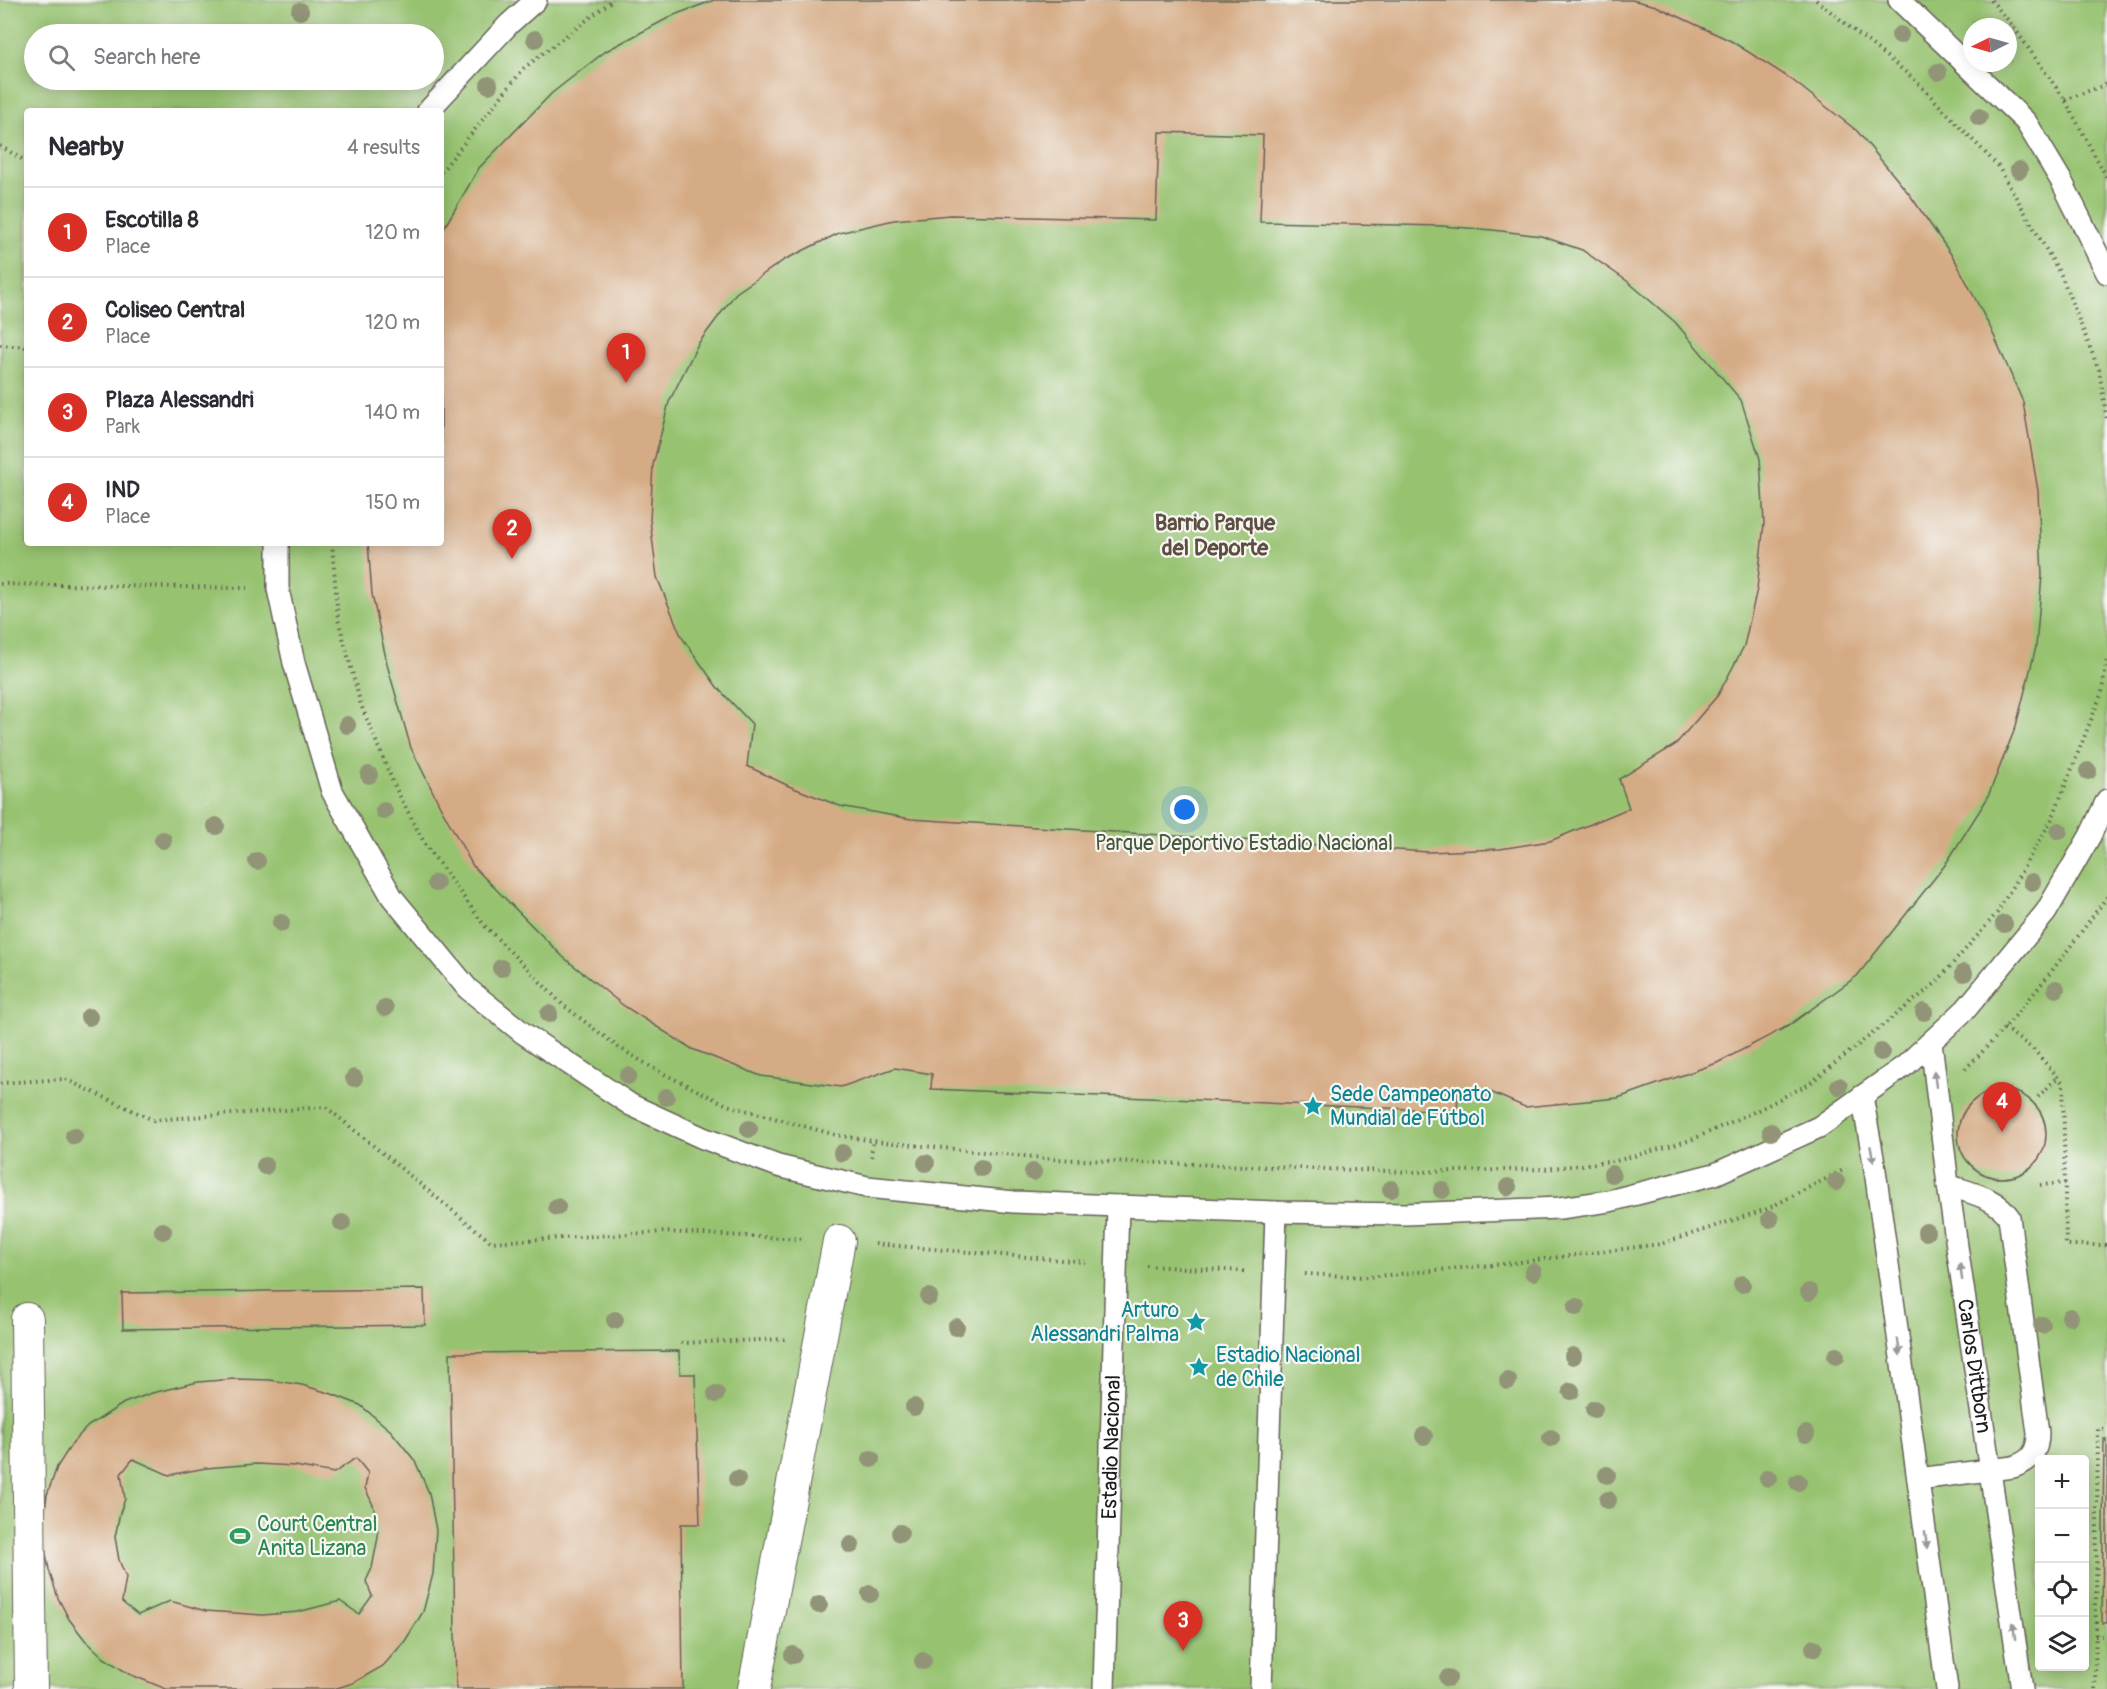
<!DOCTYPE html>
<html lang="en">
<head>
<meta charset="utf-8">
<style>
	:root { --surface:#fff; --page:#f7f7f7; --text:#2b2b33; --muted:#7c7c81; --line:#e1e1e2; --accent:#d93025 }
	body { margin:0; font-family:Pangolin,sans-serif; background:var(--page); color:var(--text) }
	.controls { position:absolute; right:18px; bottom:18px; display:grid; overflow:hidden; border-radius:6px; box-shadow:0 3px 15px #0003 }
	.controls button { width:54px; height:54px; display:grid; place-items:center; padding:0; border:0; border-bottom:2px solid var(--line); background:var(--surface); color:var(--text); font:30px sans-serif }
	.compass { position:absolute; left:1963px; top:18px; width:54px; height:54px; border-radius:50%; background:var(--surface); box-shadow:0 3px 15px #0003; rotate:265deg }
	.you { position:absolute; left:1185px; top:810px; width:21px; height:21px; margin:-15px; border:4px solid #fff; border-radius:50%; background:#1a73e8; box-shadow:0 0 0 9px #1a73e833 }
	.badge { display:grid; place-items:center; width:39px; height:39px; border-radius:50%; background:var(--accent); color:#fff; font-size:20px; font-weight:700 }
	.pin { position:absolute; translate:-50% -50px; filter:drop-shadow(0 2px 3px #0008) }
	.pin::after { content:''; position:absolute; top:32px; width:21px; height:18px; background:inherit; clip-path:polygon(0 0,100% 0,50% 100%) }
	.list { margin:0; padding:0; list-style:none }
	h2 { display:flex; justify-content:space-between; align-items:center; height:78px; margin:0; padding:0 24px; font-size:26px }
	h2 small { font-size:20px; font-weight:400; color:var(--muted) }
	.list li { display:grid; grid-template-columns:39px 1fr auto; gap:18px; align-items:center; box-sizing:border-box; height:90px; padding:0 24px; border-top:2px solid var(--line) }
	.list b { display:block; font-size:22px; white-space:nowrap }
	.list p { margin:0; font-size:20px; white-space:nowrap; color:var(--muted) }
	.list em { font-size:20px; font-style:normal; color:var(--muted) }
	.icon { flex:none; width:33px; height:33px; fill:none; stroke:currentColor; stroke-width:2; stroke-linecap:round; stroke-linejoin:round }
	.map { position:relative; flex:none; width:2107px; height:1689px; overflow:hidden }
	.search { position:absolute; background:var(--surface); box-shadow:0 3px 15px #0003; left:24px; top:24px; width:420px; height:66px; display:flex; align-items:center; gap:15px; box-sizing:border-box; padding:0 21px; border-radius:33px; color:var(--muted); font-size:22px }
	.panel { position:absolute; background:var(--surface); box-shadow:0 3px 15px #0003; left:24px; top:108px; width:420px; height:438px; border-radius:6px }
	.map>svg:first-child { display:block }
	.green { fill:#97c371; stroke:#5a7046; stroke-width:1.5; fill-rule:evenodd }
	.building { fill:#d5ab85; fill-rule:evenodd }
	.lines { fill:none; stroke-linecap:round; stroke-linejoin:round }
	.service-casing { stroke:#656156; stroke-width:24 }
	.pedestrian-casing { stroke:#656156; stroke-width:34 }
	.path { stroke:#656156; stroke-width:4; stroke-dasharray:1.5 4.5; stroke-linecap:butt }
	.service { stroke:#fff; stroke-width:21 }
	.pedestrian { stroke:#fff; stroke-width:32 }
	.tree { fill:#929477 }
	.oneway { fill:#999 }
	.labels { text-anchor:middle; stroke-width:4.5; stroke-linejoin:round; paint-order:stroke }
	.park-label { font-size:21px; fill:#47563a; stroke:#f6f6f2 }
	.culture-label { font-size:21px; fill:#0d838f; stroke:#f6f6f2; text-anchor:start }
	.street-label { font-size:21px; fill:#1c1c1c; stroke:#f6f6f2 }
	.leisure-label { font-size:21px; fill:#27864d; stroke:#f6f6f2; text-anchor:start }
	.neighbourhood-label { font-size:22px; font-weight:bold; fill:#5d4e41; stroke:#f6f6f2 }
</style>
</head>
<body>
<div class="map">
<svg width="2107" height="1689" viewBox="0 0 2107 1689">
	<rect width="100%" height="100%" fill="#f6f6f2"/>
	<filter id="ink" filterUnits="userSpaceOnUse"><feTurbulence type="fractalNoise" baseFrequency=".0167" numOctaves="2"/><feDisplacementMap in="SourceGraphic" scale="12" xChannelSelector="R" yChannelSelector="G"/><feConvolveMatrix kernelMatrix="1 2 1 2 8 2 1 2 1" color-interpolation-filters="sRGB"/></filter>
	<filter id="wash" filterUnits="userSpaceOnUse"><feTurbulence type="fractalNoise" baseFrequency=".008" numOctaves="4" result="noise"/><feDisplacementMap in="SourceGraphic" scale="24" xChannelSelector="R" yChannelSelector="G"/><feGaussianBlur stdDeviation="1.35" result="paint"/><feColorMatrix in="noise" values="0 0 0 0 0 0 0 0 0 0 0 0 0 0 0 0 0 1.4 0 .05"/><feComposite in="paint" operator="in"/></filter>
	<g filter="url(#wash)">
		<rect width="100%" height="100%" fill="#ede0c1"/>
		<path class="green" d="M 0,0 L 2107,0 L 2107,1689 L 0,1689 ZM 1972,27 L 2008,27 L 2008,63 L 1972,63 ZM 34,34 L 434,34 L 434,80 L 34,80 ZM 27,111 L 441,111 L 441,543 L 27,543 ZM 2040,1460 L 2084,1460 L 2084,1666 L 2040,1666 Z"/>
		<g id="blocks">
			<g class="building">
				<path d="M 714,0 L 1632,0 L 1656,6 L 1731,41 L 1791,79 L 1857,131 L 1910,195 L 1955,260 L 1991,329 L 2023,402 L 2038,491 L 2042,575 L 2036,647 L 2016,726 L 1987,799 L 1945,865 L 1857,976 L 1788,1026 L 1717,1063 L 1618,1098 L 1525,1107 L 1488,1091 L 1458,1091 L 1457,1111 L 931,1089 L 932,1074 L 895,1068 L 841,1087 L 761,1076 L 692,1049 L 624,1006 L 563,957 L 473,866 L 440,806 L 411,748 L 388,668 L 372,594 L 368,543 L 441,543 L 441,233 L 479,168 L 552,93 L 606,51 L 674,15 ZM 1159,132 L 1263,135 L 1260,222 L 1442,226 L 1493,230 L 1541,236 L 1582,250 L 1627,281 L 1675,322 L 1741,400 L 1760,459 L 1764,523 L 1757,589 L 1744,646 L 1718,695 L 1675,745 L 1619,779 L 1629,808 L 1550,841 L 1500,849 L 1429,852 L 911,819 L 840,806 L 791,787 L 747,766 L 752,724 L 717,687 L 681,636 L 657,577 L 650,520 L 653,465 L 669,402 L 698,344 L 736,293 L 784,260 L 839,233 L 894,220 L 950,215 L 1156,220 Z"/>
				<circle cx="2002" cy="1134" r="44"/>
				<path d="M 424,1289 L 425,1325 L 123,1329 L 122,1293 Z"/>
				<path d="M 679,1351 L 680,1374 L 695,1374 L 700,1524 L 681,1524 L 683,1689 L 456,1689 L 450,1353 Z"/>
				<path d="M 234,1379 L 269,1380 L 302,1385 L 332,1394 L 360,1405 L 391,1431 L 415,1461 L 429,1493 L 436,1530 L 433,1574 L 423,1612 L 405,1641 L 383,1666 L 353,1683 L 334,1689 L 166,1689 L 129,1674 L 104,1658 L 85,1640 L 69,1619 L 58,1598 L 49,1570 L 44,1543 L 44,1517 L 47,1495 L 57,1467 L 73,1442 L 88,1426 L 124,1403 L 152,1393 L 198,1382 ZM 356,1458 L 368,1473 L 365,1488 L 373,1505 L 377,1523 L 378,1537 L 372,1568 L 366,1581 L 372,1596 L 359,1614 L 340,1601 L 298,1612 L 263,1615 L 206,1611 L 170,1601 L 138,1615 L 122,1602 L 126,1577 L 119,1560 L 115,1537 L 120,1513 L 125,1499 L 121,1474 L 133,1459 L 169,1475 L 206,1468 L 256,1464 L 295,1466 L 334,1473 Z"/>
				<path d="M 2104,1439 L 2107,1439 L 2107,1623 L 2102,1623 Z"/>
			</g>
		</g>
	</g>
	<g filter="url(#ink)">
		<use href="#blocks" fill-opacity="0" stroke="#656156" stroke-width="1.5"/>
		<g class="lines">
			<g class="service-casing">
				<g id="service">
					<path d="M 1899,0 L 2026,122 L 2062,182 L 2107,273"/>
					<path d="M 428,111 L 509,24 L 536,0"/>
					<path d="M 278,543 L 278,589 L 294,663 L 332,791 L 392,897 L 468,989 L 523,1033 L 631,1105 L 703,1138 L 778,1166 L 867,1187 L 1014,1202 L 1276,1212 L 1405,1214 L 1560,1208 L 1609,1201 L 1715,1174 L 1819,1127 L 1906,1065 L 1966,1009 L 2046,912 L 2090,836 L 2107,800"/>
					<path id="s1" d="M 1931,1042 L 1948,1185 L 2022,1689"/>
					<path d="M 1862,1096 L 1874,1163 L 1947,1689"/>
					<path d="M 1918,1479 L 2013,1467 C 2031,1461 2038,1452 2038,1433 L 2009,1217 C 1996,1197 1970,1193 1948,1185"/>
					<path id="s2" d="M 1104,1689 L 1118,1206"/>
					<path d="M 1261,1689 L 1276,1212"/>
				</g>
			</g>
			<g class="pedestrian-casing">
				<g id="pedestrian">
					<path d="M 27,1319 L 31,1689"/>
					<path d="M 754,1689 L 839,1241"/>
				</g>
			</g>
			<g class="path">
				<path d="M 1816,0 L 1913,78 L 1998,166 L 2061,275 L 2099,370 L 2107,420"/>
				<path d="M 1991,0 L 2012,25 L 2065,100 L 2107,178"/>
				<path d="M 2065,100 L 2107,84"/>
				<path d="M 0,146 L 27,162"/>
				<path d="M 441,172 L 524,68 L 613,0"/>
				<path d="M 0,345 L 27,347"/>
				<path d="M 332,543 L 338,619 L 361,705 L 395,787 L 425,844 L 484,925 L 563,1005 L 618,1047 L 658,1071 L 727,1105 L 836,1135 L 873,1141 L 1054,1159 L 1412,1172 L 1544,1169 L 1616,1161 L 1691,1140 L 1758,1110 L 1809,1084 L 1936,983 L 1997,913 L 2052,819 L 2102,692 L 2107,658"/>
				<path d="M 0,584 L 247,588"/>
				<path d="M 2004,1028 L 2033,1049 L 2063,1083 L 2066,1245 L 2107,1245"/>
				<path d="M 1965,1069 C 2019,1017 2063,957 2107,897"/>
				<path d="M 0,1083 L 65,1079 L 153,1120 L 326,1107 L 491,1242 L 665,1232 L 804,1239"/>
				<path d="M 2038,1097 L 2058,1077"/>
				<path d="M 871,1157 L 873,1141"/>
				<path d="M 2040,1185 L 2065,1183"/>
				<path d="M 875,1244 L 1085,1262"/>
				<path d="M 1147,1266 L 1244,1271"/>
				<path d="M 1305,1274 L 1367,1277 L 1513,1263 L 1661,1244 L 1767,1209 L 1845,1169"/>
				<path d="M 681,1343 L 785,1339"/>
				<path d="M 2095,1636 L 2107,1636"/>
				<path d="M 2095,1689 L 2098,1429 L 2107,1429"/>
			</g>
			<use href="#service" class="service"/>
			<use href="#pedestrian" class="pedestrian"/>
		</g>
		<g class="tree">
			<circle cx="300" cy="11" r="9"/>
			<circle cx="1900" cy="35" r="9"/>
			<circle cx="535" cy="39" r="9"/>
			<circle cx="1938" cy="72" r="9"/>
			<circle cx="489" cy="85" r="9"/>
			<circle cx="1979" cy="117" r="9"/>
			<circle cx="2019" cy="170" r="9"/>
			<circle cx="347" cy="725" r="9"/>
			<circle cx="2088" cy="771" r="9"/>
			<circle cx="369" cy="775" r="9"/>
			<circle cx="384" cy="811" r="9"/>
			<circle cx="216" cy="826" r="9"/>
			<circle cx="2059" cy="831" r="9"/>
			<circle cx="163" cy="840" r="9"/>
			<circle cx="257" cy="861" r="9"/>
			<circle cx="2032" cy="882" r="9"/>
			<circle cx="436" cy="883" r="9"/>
			<circle cx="281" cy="923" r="9"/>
			<circle cx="2004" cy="924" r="9"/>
			<circle cx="501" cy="968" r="9"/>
			<circle cx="1964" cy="973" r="9"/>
			<circle cx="2056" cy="989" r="9"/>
			<circle cx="385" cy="1008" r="9"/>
			<circle cx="1924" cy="1012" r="9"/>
			<circle cx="549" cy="1014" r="9"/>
			<circle cx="89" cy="1017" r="9"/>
			<circle cx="1881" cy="1052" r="9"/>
			<circle cx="628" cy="1076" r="9"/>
			<circle cx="354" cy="1078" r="9"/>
			<circle cx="1839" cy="1086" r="9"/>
			<circle cx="666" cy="1097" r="9"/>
			<circle cx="749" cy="1129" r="9"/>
			<circle cx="1771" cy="1132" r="9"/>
			<circle cx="74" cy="1136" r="9"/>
			<circle cx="842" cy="1153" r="9"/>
			<circle cx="926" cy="1163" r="9"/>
			<circle cx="265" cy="1166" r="9"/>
			<circle cx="981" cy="1168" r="9"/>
			<circle cx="1033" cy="1172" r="9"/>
			<circle cx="1612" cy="1174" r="9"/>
			<circle cx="1836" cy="1182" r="9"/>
			<circle cx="1508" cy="1187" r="9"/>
			<circle cx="1391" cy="1189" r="9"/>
			<circle cx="1442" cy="1190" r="9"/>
			<circle cx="557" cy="1207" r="9"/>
			<circle cx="1770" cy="1219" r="9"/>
			<circle cx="342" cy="1223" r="9"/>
			<circle cx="163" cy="1231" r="9"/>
			<circle cx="1926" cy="1232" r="9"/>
			<circle cx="1533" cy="1272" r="9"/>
			<circle cx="1742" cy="1284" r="9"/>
			<circle cx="1809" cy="1292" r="9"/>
			<circle cx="929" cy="1297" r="9"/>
			<circle cx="1576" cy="1307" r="9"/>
			<circle cx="2070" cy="1317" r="9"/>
			<circle cx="615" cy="1320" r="9"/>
			<circle cx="2042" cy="1325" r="9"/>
			<circle cx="956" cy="1327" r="9"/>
			<circle cx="1573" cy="1356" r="9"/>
			<circle cx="1836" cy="1356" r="9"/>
			<circle cx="1508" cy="1381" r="9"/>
			<circle cx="1571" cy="1391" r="9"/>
			<circle cx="716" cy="1394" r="9"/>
			<circle cx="914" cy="1407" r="9"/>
			<circle cx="1594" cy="1409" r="9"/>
			<circle cx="1806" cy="1434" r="9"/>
			<circle cx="1424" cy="1436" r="9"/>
			<circle cx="1551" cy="1438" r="9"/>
			<circle cx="871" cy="1459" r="9"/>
			<circle cx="1607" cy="1475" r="9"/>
			<circle cx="1768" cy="1478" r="9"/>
			<circle cx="737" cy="1479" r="9"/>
			<circle cx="1798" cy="1482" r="9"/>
			<circle cx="1608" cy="1500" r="9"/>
			<circle cx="900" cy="1533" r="9"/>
			<circle cx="851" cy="1545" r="9"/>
			<circle cx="870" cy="1594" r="9"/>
			<circle cx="819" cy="1605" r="9"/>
			<circle cx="1814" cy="1648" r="9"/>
			<circle cx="793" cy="1655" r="9"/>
			<circle cx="923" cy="1661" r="9"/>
			<circle cx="1448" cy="1678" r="9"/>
		</g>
		<defs><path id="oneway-solid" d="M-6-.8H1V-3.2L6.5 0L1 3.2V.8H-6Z" transform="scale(1.5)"/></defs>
		<g class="oneway">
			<use href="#oneway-solid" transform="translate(1935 1079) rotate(-97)"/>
			<use href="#oneway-solid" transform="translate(1872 1154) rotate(79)"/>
			<use href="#oneway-solid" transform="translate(1961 1272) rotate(-98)"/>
			<use href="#oneway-solid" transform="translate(1899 1347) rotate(82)"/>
			<use href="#oneway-solid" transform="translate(1926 1540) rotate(82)"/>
			<use href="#oneway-solid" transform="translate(2014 1631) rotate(-98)"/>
		</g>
	</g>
	<defs>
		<g id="sight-bare" transform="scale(1.62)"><path d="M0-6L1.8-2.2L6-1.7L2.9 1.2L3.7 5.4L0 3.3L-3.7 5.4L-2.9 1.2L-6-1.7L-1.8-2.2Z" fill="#0f9aa8" stroke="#f6f6f2" stroke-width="2.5" paint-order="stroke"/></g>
		<g id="stadium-bare" transform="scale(1.62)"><path d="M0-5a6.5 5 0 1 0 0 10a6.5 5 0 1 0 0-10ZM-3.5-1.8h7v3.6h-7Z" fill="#2e9e5b" stroke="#f6f6f2" stroke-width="2.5" paint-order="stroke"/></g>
	</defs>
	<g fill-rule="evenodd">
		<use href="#sight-bare" x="1313" y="1106"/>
		<use href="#sight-bare" x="1196" y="1322"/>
		<use href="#sight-bare" x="1199" y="1367"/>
		<use href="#stadium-bare" x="240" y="1536"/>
	</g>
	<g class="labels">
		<g class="park-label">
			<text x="1244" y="850">Parque Deportivo Estadio Nacional</text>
		</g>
		<g class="culture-label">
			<text x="1330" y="1101">Sede Campeonato<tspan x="1330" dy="24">Mundial de Fútbol</tspan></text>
			<text x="1179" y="1317" text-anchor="end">Arturo<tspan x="1179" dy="24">Alessandri Palma</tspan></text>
			<text x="1216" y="1362">Estadio Nacional<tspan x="1216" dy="24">de Chile</tspan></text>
		</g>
		<g class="street-label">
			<text dy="7" stroke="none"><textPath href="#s1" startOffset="327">Carlos Dittborn</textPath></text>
			<text dy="7" stroke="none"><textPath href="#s2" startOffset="242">Estadio Nacional</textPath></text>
		</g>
		<g class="leisure-label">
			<text x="257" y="1531">Court Central<tspan x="257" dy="24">Anita Lizana</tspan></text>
		</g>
		<g class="neighbourhood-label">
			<text x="1215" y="530">Barrio Parque<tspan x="1215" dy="25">del Deporte</tspan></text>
		</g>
	</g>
</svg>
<div class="controls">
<button>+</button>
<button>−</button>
<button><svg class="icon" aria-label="locate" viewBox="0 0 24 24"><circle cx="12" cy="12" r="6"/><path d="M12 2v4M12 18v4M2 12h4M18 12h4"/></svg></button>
<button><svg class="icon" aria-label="layers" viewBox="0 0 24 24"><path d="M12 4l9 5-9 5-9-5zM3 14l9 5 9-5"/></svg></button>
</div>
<svg class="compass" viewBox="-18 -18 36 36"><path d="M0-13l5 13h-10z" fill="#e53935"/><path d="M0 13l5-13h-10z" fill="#7c7c81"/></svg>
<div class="you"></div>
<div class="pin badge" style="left:626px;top:383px">1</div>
<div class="pin badge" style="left:512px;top:559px">2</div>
<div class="pin badge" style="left:1183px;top:1651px">3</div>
<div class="pin badge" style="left:2002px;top:1132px">4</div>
<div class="search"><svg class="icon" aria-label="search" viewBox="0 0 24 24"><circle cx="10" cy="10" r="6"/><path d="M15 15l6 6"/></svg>Search here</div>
<section class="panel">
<h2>Nearby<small>4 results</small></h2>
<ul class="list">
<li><span class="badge">1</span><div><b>Escotilla 8</b><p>Place</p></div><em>120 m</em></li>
<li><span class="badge">2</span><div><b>Coliseo Central</b><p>Place</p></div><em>120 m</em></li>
<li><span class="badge">3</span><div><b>Plaza Alessandri</b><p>Park</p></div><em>140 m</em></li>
<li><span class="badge">4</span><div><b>IND</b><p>Place</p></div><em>150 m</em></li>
</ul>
</section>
</div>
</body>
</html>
